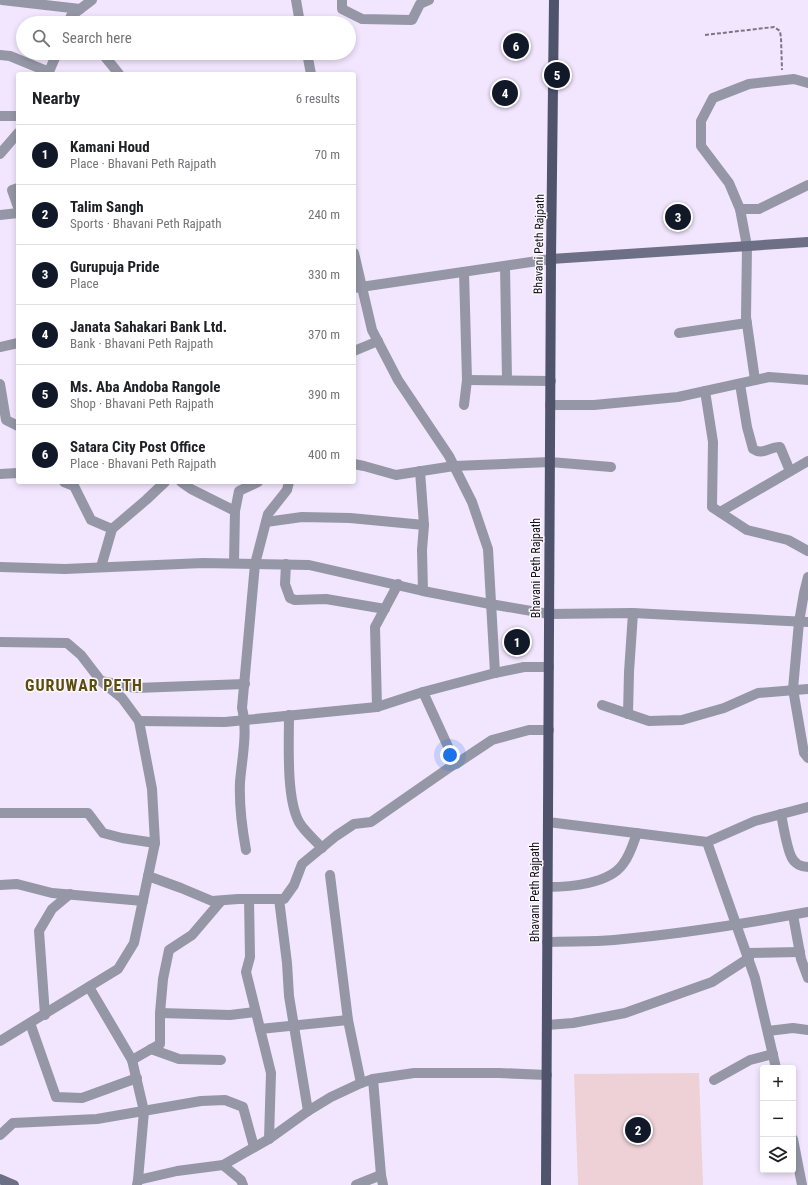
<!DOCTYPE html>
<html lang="en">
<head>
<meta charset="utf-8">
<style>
	:root { --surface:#fff; --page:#f6f6f6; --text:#202124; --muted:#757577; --line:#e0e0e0; --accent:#111827 }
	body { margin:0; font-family:"Roboto Condensed",sans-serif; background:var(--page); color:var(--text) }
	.controls { position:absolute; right:12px; bottom:12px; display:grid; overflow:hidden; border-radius:4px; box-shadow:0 2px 6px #0003 }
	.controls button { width:36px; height:36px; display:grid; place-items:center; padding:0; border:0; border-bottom:1px solid var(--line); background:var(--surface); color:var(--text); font:20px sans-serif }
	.you { position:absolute; left:450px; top:755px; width:14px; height:14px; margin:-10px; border:3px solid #fff; border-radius:50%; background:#1a73e8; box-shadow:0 0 0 6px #1a73e833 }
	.badge { display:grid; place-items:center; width:26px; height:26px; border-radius:50%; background:var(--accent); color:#fff; font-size:13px; font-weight:700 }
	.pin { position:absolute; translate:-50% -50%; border:2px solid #fff; box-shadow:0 1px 4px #0006 }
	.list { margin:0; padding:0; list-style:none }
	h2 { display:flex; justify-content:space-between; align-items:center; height:52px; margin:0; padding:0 16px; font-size:17px }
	h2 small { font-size:13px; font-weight:400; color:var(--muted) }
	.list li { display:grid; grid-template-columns:26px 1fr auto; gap:12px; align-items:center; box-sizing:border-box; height:60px; padding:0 16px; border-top:1px solid var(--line) }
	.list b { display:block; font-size:15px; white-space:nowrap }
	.list p { margin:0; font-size:13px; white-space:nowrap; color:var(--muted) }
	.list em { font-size:13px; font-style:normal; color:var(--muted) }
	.icon { flex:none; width:22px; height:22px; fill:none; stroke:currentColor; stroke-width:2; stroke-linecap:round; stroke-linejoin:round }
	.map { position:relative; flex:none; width:808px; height:1185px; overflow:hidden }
	.search { position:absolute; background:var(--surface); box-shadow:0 2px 6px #0003; left:16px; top:16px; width:340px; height:44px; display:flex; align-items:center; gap:10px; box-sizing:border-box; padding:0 14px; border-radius:22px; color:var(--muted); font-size:15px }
	.panel { position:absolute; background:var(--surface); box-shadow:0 2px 6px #0003; left:16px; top:72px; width:340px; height:412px; border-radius:4px }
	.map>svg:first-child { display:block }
	.garden { fill:#eed1d6 }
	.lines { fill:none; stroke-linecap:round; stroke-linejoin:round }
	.path { stroke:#7d7586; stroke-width:2; stroke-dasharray:4 2; stroke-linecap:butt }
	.street { stroke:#9597a6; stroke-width:10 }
	.secondary { stroke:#6c6f85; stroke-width:10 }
	.primary { stroke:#50536c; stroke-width:10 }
	.labels { text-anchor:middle; stroke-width:3; stroke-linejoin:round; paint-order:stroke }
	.street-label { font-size:12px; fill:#16111b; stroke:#faf7fd }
	.district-label { font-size:16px; font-weight:bold; letter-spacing:1px; fill:#5c4b0b; stroke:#faf7fd }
</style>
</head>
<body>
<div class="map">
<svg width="808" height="1185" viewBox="0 0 808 1185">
	<rect width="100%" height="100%" fill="#f2e6fe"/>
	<path class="garden" d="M 699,1073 L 703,1185 L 578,1185 L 574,1074 Z"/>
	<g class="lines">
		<path class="path" d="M 705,35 L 774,27 L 780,31 L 781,38 L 782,70"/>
		<g class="street">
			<path d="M 2,0 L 80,9"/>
			<path d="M 296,0 L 300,23"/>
			<path d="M 342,0 L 342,9 L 362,19 L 412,20 L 420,4 L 429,0"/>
			<path d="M 68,23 L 71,16 L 92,0"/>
			<path d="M 102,53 L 119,74"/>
			<path d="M 307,53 L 311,74"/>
			<path d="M 0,55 L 10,56 L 49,72"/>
			<path d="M 48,74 L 57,53"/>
			<path d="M 0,116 L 18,116"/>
			<path d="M 0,154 L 18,133"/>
			<path d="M 18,188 L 12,190 L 18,207"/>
			<path d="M 740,209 L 759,209 L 808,185"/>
			<path d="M 0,215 L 18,213"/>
			<path d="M 354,253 L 372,330 L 398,380 L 449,456 L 472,502 L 488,549 L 495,673"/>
			<path d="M 505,266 L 507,380"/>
			<path d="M 354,288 L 551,259"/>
			<path d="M 679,333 L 747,323"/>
			<path d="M 0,347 L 18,343"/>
			<path d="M 354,351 L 378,341"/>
			<path d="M 467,380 L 551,381"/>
			<path d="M 755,380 L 746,317 L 747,246 L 740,209 L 729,183 L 701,146 L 701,121 L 713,98 L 749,84 L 794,79 L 808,83"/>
			<path d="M 0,384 L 6,420 L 18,426"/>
			<path d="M 740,384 L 747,427 L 753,449 C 763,456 770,446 780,447 L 790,471"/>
			<path d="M 705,391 L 713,442 L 712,507 L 747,530 L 788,540 L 808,551"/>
			<path d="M 464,405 L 467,380 L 464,272"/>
			<path d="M 550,405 L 594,405 L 678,397 L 769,377 L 808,380"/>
			<path d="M 354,464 L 364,466 L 396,475 L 454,466 L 550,462 L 611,467"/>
			<path d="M 420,471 L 424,525 L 422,550 L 423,591"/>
			<path d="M 0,474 L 18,473"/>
			<path d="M 64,482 L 74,486 L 91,520 L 112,529"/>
			<path d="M 181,482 L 191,489 L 235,511"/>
			<path d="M 720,512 L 808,461"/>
			<path d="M 266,522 L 302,517 L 350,518 L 424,525"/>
			<path d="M 234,563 L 235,511 L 239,491 L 258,482"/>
			<path d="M 286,564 L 285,584 L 290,598 L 295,600 L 326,599 L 385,609"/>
			<path d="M 0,567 L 65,569 L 203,563 L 309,565 L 423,591 L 490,604 L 549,614 L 633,613 L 808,622"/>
			<path d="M 101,567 L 112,529 L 146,500 L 165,482"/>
			<path d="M 808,577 L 804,593 L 799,622 L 793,689 L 804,753 L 808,758"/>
			<path d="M 0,642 L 67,643 L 81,655 L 101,681 L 136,688 L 245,684"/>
			<path d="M 423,692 L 456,764 L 492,740 L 529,730 L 549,730"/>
			<path d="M 602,705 L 649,721 L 682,720 L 724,708 L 758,693 L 808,689"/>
			<path d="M 377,707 L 375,627 L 398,584"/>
			<path d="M 628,714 L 629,672 L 633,613"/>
			<path d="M 289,715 C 289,743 286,798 299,822 C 304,831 315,840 322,848"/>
			<path d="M 139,721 L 225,722 L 377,707 L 423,692 L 495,673 L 524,667 L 549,667"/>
			<path d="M 0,813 L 88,813 L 103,833 L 122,838 L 155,843"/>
			<path d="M 781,814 C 783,824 787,850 792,858 C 795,864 802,867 808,867"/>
			<path d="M 548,822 L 707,842 L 755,978 L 776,1068"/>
			<path d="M 707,842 L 755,821 L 808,807"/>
			<path d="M 246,850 C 242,828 239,805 240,782 C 242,758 248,732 242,708 L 255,564 L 268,514 L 287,490 L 289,482"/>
			<path d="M 330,875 L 348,1020 L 361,1083"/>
			<path d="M 148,876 L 181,888 L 212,901 L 238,899 L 284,899 L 294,885 L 302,864 L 336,836 L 354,824 L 371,822 L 456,763"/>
			<path d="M 0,885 L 17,884 L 52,893 L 143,901"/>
			<path d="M 548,887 C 570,887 609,884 623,864 C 630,855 633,844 637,833"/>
			<path d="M 249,899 L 250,957 L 246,972 L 271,1073 L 269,1139"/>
			<path d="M 279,899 L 287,963 L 289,996 L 308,1111"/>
			<path d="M 793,915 L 801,959 L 808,978"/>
			<path d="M 547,942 C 570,941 592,942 614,940 C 680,934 744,924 808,912"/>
			<path d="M 747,953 L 800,952"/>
			<path d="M 89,987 L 132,1060 L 144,1111 L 138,1180"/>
			<path d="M 160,1013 L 230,1015 L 255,1012"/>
			<path d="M 45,1015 L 39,931 L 52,909 L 70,894"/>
			<path d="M 30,1023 L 56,1097 L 82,1098 L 137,1078"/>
			<path d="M 547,1025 L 573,1023 L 625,1013 L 712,982 L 749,958"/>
			<path d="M 260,1029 L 348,1020"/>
			<path d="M 768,1031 L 793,1028 L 808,1030"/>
			<path d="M 0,1041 L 118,969 L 134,943 L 155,843 L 152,789 L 139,721 L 122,698 L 101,681"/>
			<path d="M 151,1049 L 179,1059 L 221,1060"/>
			<path d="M 132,1060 L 160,1044 L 160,1013 L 163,979 L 169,950 L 192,935 L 221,901"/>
			<path d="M 373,1079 L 381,1175 L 383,1185"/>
			<path d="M 714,1080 L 750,1060 L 773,1054"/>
			<path d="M 0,1135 L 13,1123 L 97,1119 L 201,1101 L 225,1100 L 243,1107 L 254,1147"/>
			<path d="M 793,1139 L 802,1185"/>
			<path d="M 223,1165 L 241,1180 L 243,1185"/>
			<path d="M 137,1185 L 138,1180 L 177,1171 L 223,1165 L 269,1139 L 308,1111 L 331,1097 L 361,1083 L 373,1079 L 414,1073 L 499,1073 L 547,1075"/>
			<path d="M 356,1185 L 381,1175"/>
		</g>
		<g class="secondary">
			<path d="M 551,259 L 808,242"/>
			<path d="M 0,1179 L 14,1185"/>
		</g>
		<path class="primary" d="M 546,1185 L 551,259 L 554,0"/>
	</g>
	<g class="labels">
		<g class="street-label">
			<text transform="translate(539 244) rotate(-89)" y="4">Bhavani Peth Rajpath</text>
			<text transform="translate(536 568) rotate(-90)" y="4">Bhavani Peth Rajpath</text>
			<text transform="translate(535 892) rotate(-90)" y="4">Bhavani Peth Rajpath</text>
		</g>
		<g class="district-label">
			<text x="84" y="691">GURUWAR PETH</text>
		</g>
	</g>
</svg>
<div class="controls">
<button>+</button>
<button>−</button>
<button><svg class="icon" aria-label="layers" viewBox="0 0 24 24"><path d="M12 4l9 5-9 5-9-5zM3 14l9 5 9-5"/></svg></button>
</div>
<div class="you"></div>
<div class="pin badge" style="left:517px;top:642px">1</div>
<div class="pin badge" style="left:638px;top:1130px">2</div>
<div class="pin badge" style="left:678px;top:217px">3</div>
<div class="pin badge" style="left:505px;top:93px">4</div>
<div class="pin badge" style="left:557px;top:75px">5</div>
<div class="pin badge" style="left:516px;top:46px">6</div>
<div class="search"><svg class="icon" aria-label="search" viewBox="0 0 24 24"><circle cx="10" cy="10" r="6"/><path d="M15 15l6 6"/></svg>Search here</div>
<section class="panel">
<h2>Nearby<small>6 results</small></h2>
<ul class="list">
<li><span class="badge">1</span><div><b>Kamani Houd</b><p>Place · Bhavani Peth Rajpath</p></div><em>70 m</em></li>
<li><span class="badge">2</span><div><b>Talim Sangh</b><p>Sports · Bhavani Peth Rajpath</p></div><em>240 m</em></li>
<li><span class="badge">3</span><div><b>Gurupuja Pride</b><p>Place</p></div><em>330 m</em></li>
<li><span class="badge">4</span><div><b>Janata Sahakari Bank Ltd.</b><p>Bank · Bhavani Peth Rajpath</p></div><em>370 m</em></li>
<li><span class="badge">5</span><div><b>Ms. Aba Andoba Rangole</b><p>Shop · Bhavani Peth Rajpath</p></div><em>390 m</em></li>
<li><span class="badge">6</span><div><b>Satara City Post Office</b><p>Place · Bhavani Peth Rajpath</p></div><em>400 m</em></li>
</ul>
</section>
</div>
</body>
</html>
